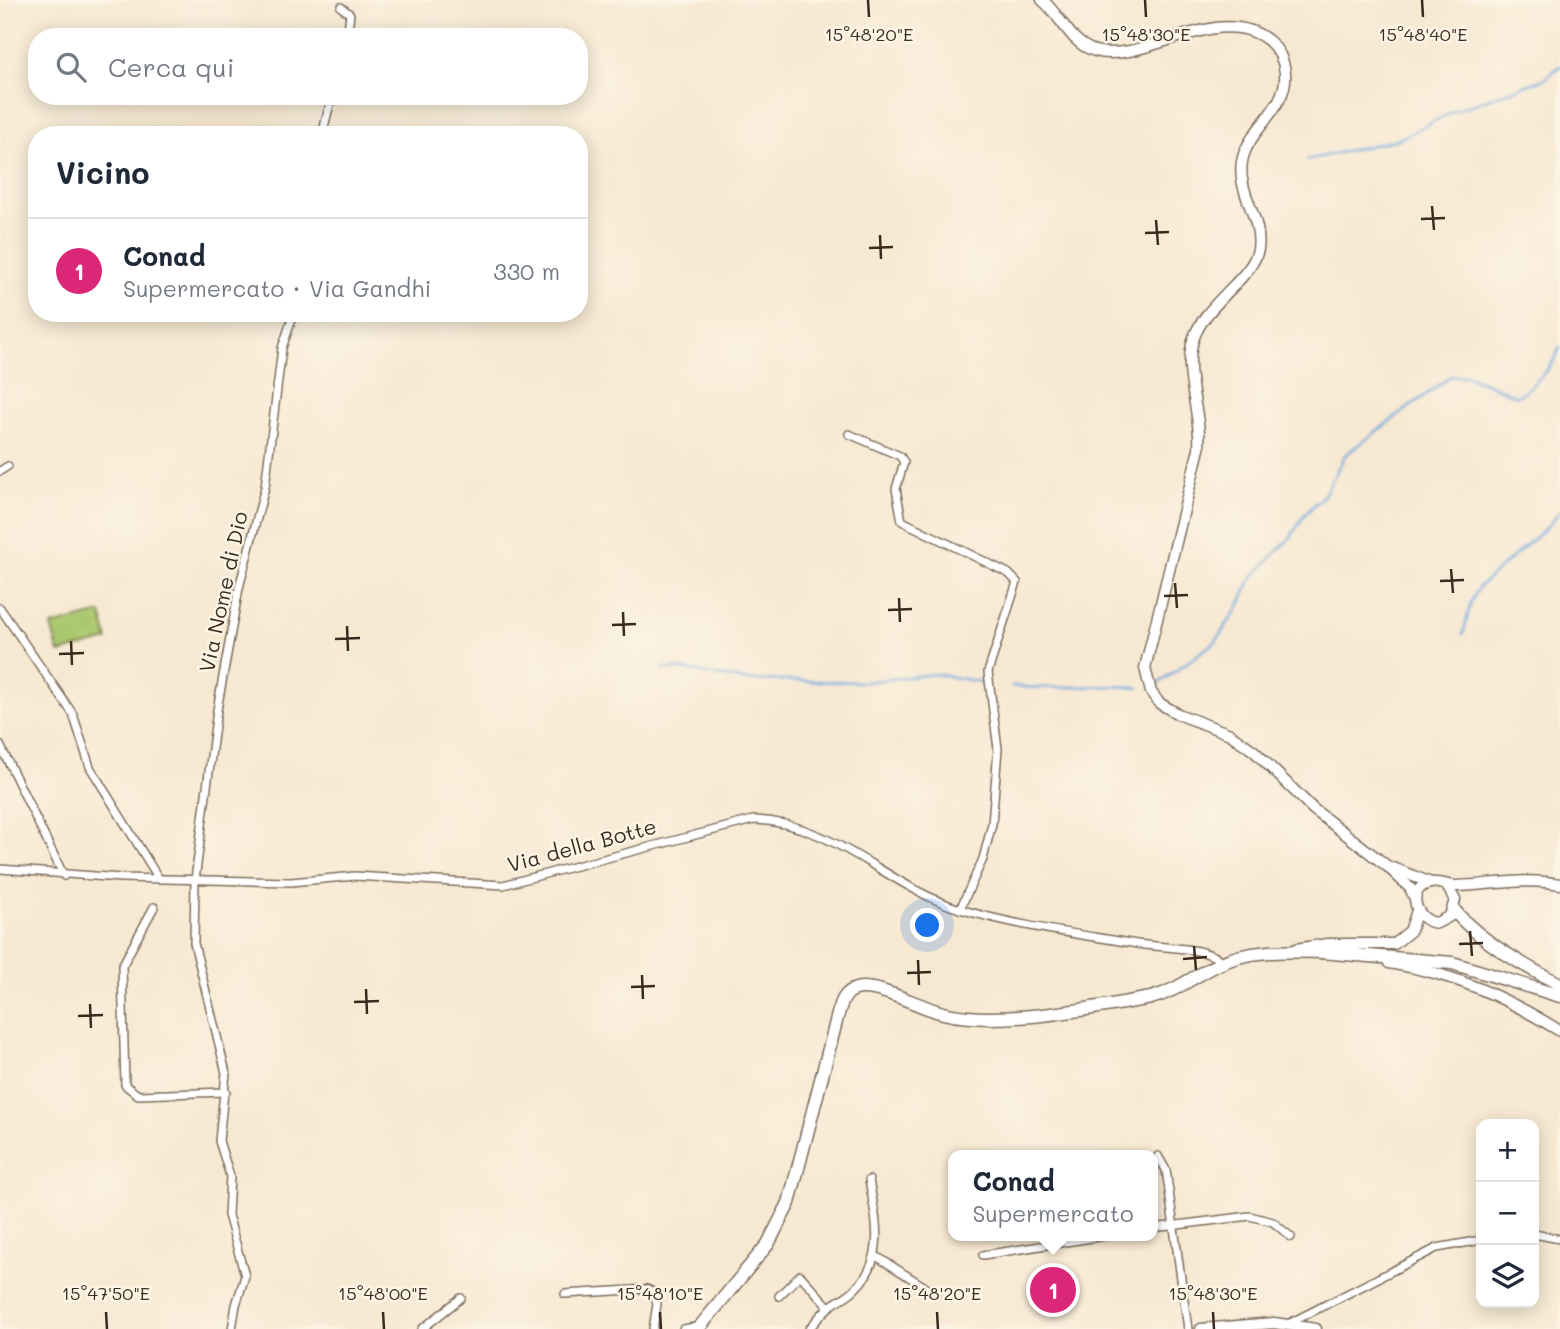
<!DOCTYPE html>
<html lang="it">
<head>
<meta charset="utf-8">
<style>
	:root { --surface:#fff; --page:#f6f6f7; --text:#1f2937; --muted:#747a83; --line:#e0e1e3; --accent:#db2777 }
	body { margin:0; font-family:Mali,sans-serif; background:var(--page); color:var(--text) }
	.controls { position:absolute; right:21px; bottom:21px; display:grid; overflow:hidden; border-radius:14px; box-shadow:0 4px 18px #0003 }
	.controls button { width:63px; height:63px; display:grid; place-items:center; padding:0; border:0; border-bottom:2px solid var(--line); background:var(--surface); color:var(--text); font:35px sans-serif }
	.you { position:absolute; left:928px; top:926px; width:24px; height:24px; margin:-18px; border:5px solid #fff; border-radius:50%; background:#1a73e8; box-shadow:0 0 0 10px #1a73e833 }
	.badge { display:grid; place-items:center; width:46px; height:46px; border-radius:50%; background:var(--accent); color:#fff; font-size:23px; font-weight:700 }
	.pin { position:absolute; translate:-50% -50%; border:4px solid #fff; box-shadow:0 2px 7px #0006 }
	.popup { position:absolute; left:948px; top:1150px; width:210px; height:91px; box-sizing:border-box; display:grid; place-content:center; border-radius:14px; background:var(--surface); filter:drop-shadow(0 2px 5px #0005); font-size:23px; white-space:nowrap; color:var(--muted) }
	.popup b { font-size:26px; color:var(--text) }
	.popup::after { content:''; position:absolute; left:50%; top:100%; margin-left:-14px; border:14px solid transparent; border-top-color:var(--surface) }
	.list { margin:0; padding:0; list-style:none }
	h2 { display:flex; justify-content:space-between; align-items:center; height:91px; margin:0; padding:0 28px; font-size:30px }
	h2 small { font-size:23px; font-weight:400; color:var(--muted) }
	.list li { display:grid; grid-template-columns:46px 1fr auto; gap:21px; align-items:center; box-sizing:border-box; height:105px; padding:0 28px; border-top:2px solid var(--line) }
	.list b { display:block; font-size:26px; white-space:nowrap }
	.list p { margin:0; font-size:23px; white-space:nowrap; color:var(--muted) }
	.list em { font-size:23px; font-style:normal; color:var(--muted) }
	.icon { flex:none; width:38px; height:38px; fill:none; stroke:currentColor; stroke-width:2; stroke-linecap:round; stroke-linejoin:round }
	.map { position:relative; flex:none; width:1560px; height:1329px; overflow:hidden }
	.search { position:absolute; background:var(--surface); box-shadow:0 4px 18px #0003; left:28px; top:28px; width:560px; height:77px; display:flex; align-items:center; gap:18px; box-sizing:border-box; padding:0 24px; border-radius:28px; color:var(--muted); font-size:26px }
	.panel { position:absolute; background:var(--surface); box-shadow:0 4px 18px #0003; left:28px; top:126px; width:560px; height:196px; border-radius:28px }
	.map>svg:first-child { display:block }
	.green { fill:#abc86e; stroke:#737946; stroke-width:2 }
	.lines { fill:none; stroke-linecap:round; stroke-linejoin:round }
	.stream { stroke:#6ea8de; stroke-width:2.5 }
	.minor-casing { stroke:#7d6c5d; stroke-width:10 }
	.secondary-casing { stroke:#7d6c5d; stroke-width:13 }
	.primary-casing { stroke:#7d6c5d; stroke-width:15 }
	.trunk-casing { stroke:#7d6c5d; stroke-width:15 }
	.minor { stroke:#fff; stroke-width:7 }
	.secondary { stroke:#fff; stroke-width:10 }
	.primary { stroke:#fff; stroke-width:12 }
	.trunk { stroke:#fff; stroke-width:12 }
	.ticks { fill:none; stroke:#3b2a1e; stroke-width:2.5 }
	.labels { text-anchor:middle; stroke-width:5; stroke-linejoin:round; paint-order:stroke }
	.street-label { font-size:21px; fill:#3b2a1e; stroke:#fcf5e5 }
	.ticks-label { font-size:18px; text-anchor:middle; fill:#3b2a1e; stroke:#fcf5e5; stroke-width:5; stroke-linejoin:round; paint-order:stroke }
</style>
</head>
<body>
<div class="map">
<svg width="1560" height="1329" viewBox="0 0 1560 1329">
	<rect width="100%" height="100%" fill="#fcf5e5"/>
	<filter id="ink" filterUnits="userSpaceOnUse"><feTurbulence type="fractalNoise" baseFrequency=".0143" numOctaves="2"/><feDisplacementMap in="SourceGraphic" scale="14" xChannelSelector="R" yChannelSelector="G"/><feConvolveMatrix kernelMatrix="1 2 1 2 8 2 1 2 1" color-interpolation-filters="sRGB"/></filter>
	<filter id="wash" filterUnits="userSpaceOnUse"><feTurbulence type="fractalNoise" baseFrequency=".00686" numOctaves="4" result="noise"/><feDisplacementMap in="SourceGraphic" scale="28" xChannelSelector="R" yChannelSelector="G"/><feGaussianBlur stdDeviation="1.57" result="paint"/><feColorMatrix in="noise" values="0 0 0 0 0 0 0 0 0 0 0 0 0 0 0 0 0 1.4 0 .05"/><feComposite in="paint" operator="in"/></filter>
	<g filter="url(#wash)">
		<rect width="100%" height="100%" fill="#f7e8d1"/>
		<path class="green" d="M 101,613 L 108,640 L 59,653 L 51,626 Z"/>
		<g class="lines">
			<g class="stream">
				<path d="M 1307,160 L 1399,139 L 1454,111 L 1544,79 L 1560,66"/>
				<path d="M 1463,634 L 1471,602 L 1479,587 L 1549,525 L 1560,511"/>
				<path d="M 663,669 L 679,669 L 744,680 L 865,682 L 935,674 L 986,683"/>
				<path d="M 1156,685 L 1215,642 L 1238,608 L 1252,578 L 1291,537 L 1304,515 L 1324,495 L 1345,455 L 1451,376 L 1467,376 L 1517,396 C 1535,385 1553,367 1560,347"/>
				<path d="M 1012,686 C 1054,692 1097,682 1139,688"/>
			</g>
		</g>
	</g>
	<g filter="url(#ink)">
		<g class="lines">
			<g class="minor-casing">
				<g id="minor">
					<path d="M 341,7 L 350,14 L 347,37"/>
					<path d="M 322,135 L 332,96"/>
					<path d="M 849,434 L 900,456 L 904,462 L 896,489 L 902,521 L 1008,573 L 1017,582 L 988,672 L 998,749 L 992,824 L 983,859 L 960,909"/>
					<path d="M 0,471 L 8,466"/>
					<path d="M 0,608 L 73,714 L 90,767 L 159,879"/>
					<path d="M 0,745 L 64,876"/>
					<path d="M 0,869 L 121,878 L 291,882 L 355,876 L 503,885 L 753,820 C 834,822 886,886 960,909 C 1016,926 1078,934 1137,944 C 1162,948 1205,946 1223,962"/>
					<path d="M 154,907 L 122,966 L 125,1085 L 138,1095 L 226,1092"/>
					<path d="M 1158,1156 L 1166,1170 L 1188,1329"/>
					<path d="M 1153,1228 L 1250,1216 L 1273,1222 L 1291,1237"/>
					<path d="M 1534,1234 L 1560,1239"/>
					<path d="M 983,1255 L 1104,1236"/>
					<path d="M 876,1256 L 936,1294"/>
					<path d="M 565,1294 L 647,1289 L 653,1292 L 657,1304 L 653,1329"/>
					<path d="M 779,1296 L 800,1275 L 829,1307"/>
					<path d="M 1288,1324 L 1437,1248 L 1481,1240"/>
					<path d="M 232,1329 L 236,1305 L 245,1276 L 228,1215 L 230,1176 L 219,1141 L 226,1073 L 194,943 L 195,880 L 217,710 L 239,588 L 265,487 L 282,348 L 294,313"/>
					<path d="M 422,1329 L 461,1298"/>
					<path d="M 683,1329 L 701,1326"/>
					<path d="M 809,1329 C 816,1321 823,1311 832,1305 C 839,1300 848,1296 855,1289 C 887,1258 876,1220 869,1180"/>
				</g>
			</g>
			<g class="secondary-casing">
				<g id="secondary">
					<path d="M 1042,0 C 1061,15 1070,44 1095,51 C 1144,65 1219,0 1269,41 C 1278,49 1284,61 1285,73 C 1288,107 1252,126 1243,157 C 1234,190 1263,217 1258,249 C 1253,279 1201,305 1192,344 C 1184,377 1202,415 1199,449 L 1145,668 L 1151,692 L 1159,703 L 1178,714 L 1230,734 L 1254,751 L 1313,809 L 1387,866 L 1410,888 L 1415,899"/>
					<path d="M 1393,868 L 1431,883"/>
					<path d="M 1447,886 L 1455,900 L 1450,916 L 1437,923 C 1415,921 1405,889 1430,883 C 1439,881 1448,886 1457,886 C 1492,885 1525,877 1560,884"/>
					<path d="M 1296,949 L 1327,944 L 1394,944 L 1410,931 L 1417,911"/>
					<path d="M 1389,963 C 1453,973 1505,997 1560,1031"/>
					<path d="M 1201,1329 L 1274,1323 L 1316,1329"/>
				</g>
			</g>
			<g class="primary-casing">
				<path id="primary" d="M 698,1329 L 768,1244 L 789,1203 L 838,1014 C 841,1004 844,992 856,989 C 876,983 922,1008 943,1013 C 999,1027 1094,1008 1151,998 C 1177,991 1195,975 1219,964 C 1249,949 1288,951 1321,952"/>
			</g>
			<g class="trunk-casing">
				<g id="trunk">
					<path d="M 1454,910 C 1477,939 1527,968 1560,984"/>
					<path d="M 1321,952 L 1452,963 L 1560,996"/>
				</g>
			</g>
			<use href="#minor" class="minor"/>
			<use href="#secondary" class="secondary"/>
			<use href="#primary" class="primary"/>
			<use href="#trunk" class="trunk"/>
		</g>
	</g>
	<path class="ticks" d="M 868,0 L 869,17M 1145,0 L 1146,17M 1422,0 L 1423,17M 1432,206 L 1434,230M 1421,219 L 1445,218M 1156,220 L 1158,245M 1145,233 L 1169,232M 880,235 L 881,259M 869,248 L 893,247M 1451,569 L 1453,593M 1440,581 L 1464,580M 1175,583 L 1177,608M 1164,596 L 1188,595M 899,598 L 900,622M 888,610 L 912,609M 623,612 L 624,636M 612,625 L 636,624M 347,626 L 348,651M 335,639 L 360,638M 71,641 L 72,665M 59,654 L 84,653M 1470,931 L 1472,956M 1459,944 L 1483,943M 1194,946 L 1196,970M 1183,959 L 1207,957M 918,960 L 919,985M 907,973 L 931,972M 642,975 L 643,999M 631,987 L 655,986M 366,989 L 367,1014M 354,1002 L 379,1001M 90,1004 L 91,1028M 78,1016 L 103,1015M 106,1312 L 107,1329M 383,1312 L 384,1329M 660,1312 L 661,1329M 937,1312 L 938,1329M 1213,1312 L 1214,1329"/>
	<g class="labels">
		<g class="street-label">
			<text transform="translate(224 592) rotate(-78)" y="7">Via Nome di Dio</text>
			<text transform="translate(582 846) rotate(-15)" y="7">Via della Botte</text>
		</g>
	</g>
	<g class="ticks-label">
		<text x="869" y="41">15°48'20"E</text>
		<text x="1146" y="41">15°48'30"E</text>
		<text x="1423" y="41">15°48'40"E</text>
		<text x="106" y="1300">15°47'50"E</text>
		<text x="383" y="1300">15°48'00"E</text>
		<text x="660" y="1300">15°48'10"E</text>
		<text x="937" y="1300">15°48'20"E</text>
		<text x="1213" y="1300">15°48'30"E</text>
	</g>
</svg>
<div class="controls">
<button>+</button>
<button>−</button>
<button><svg class="icon" aria-label="layers" viewBox="0 0 24 24"><path d="M12 4l9 5-9 5-9-5zM3 14l9 5 9-5"/></svg></button>
</div>
<div class="you"></div>
<div class="pin badge" style="left:1053px;top:1290px">1</div>
<div class="popup"><b>Conad</b>Supermercato</div>
<div class="search"><svg class="icon" aria-label="search" viewBox="0 0 24 24"><circle cx="10" cy="10" r="6"/><path d="M15 15l6 6"/></svg>Cerca qui</div>
<section class="panel">
<h2>Vicino<small></small></h2>
<ul class="list">
<li><span class="badge">1</span><div><b>Conad</b><p>Supermercato · Via Gandhi</p></div><em>330 m</em></li>
</ul>
</section>
</div>
</body>
</html>
